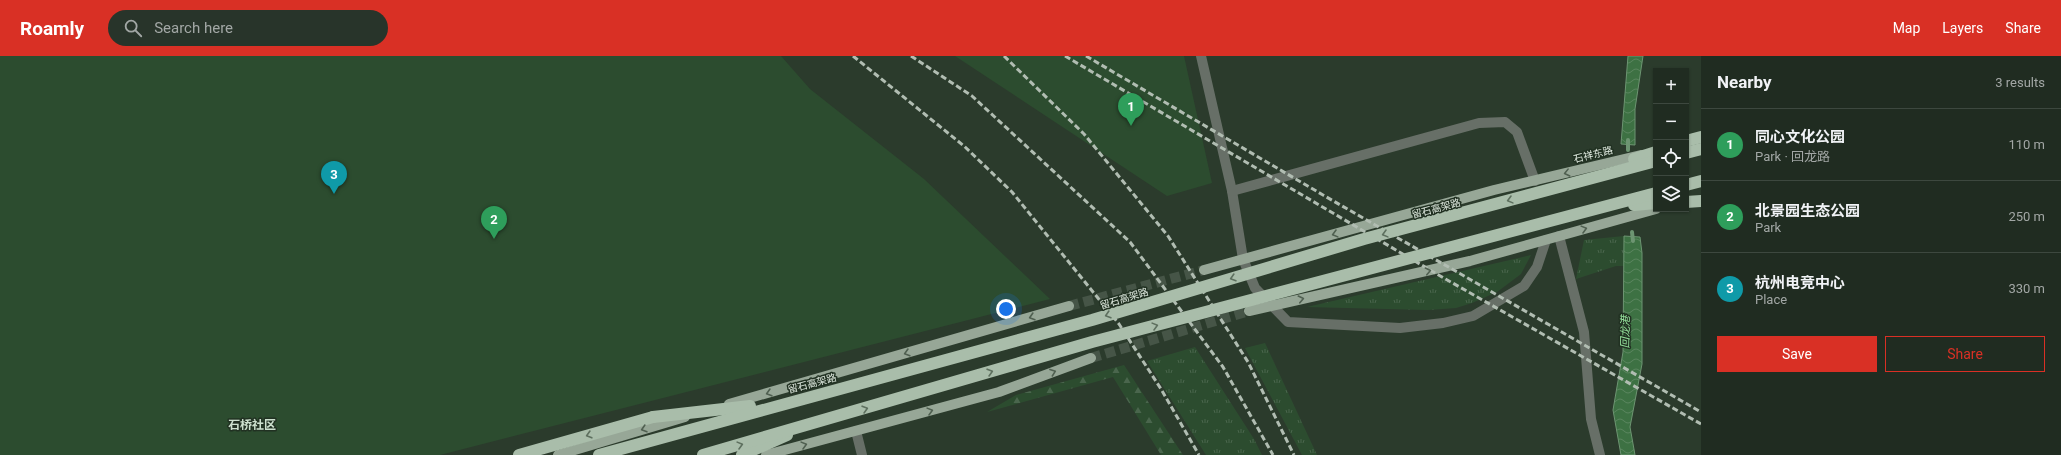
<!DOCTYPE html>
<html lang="en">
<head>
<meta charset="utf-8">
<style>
	:root { --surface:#202c21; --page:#28342a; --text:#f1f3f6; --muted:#a2a7a5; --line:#3d483f; --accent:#d93025 }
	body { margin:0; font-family:Roboto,"Noto Sans SC",sans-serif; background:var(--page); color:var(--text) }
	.controls { position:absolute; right:12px; top:12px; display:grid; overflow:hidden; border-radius:0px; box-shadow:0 1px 3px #0004 }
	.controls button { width:36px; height:36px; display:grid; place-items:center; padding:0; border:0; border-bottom:1px solid var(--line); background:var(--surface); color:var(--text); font:20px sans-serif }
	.you { position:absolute; left:1006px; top:253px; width:14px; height:14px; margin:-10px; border:3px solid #fff; border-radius:50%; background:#1a73e8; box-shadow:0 0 0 6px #1a73e833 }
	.badge { display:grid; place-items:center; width:26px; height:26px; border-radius:50%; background:var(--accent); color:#fff; font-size:13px; font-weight:700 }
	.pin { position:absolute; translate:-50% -33px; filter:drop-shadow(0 1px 2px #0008) }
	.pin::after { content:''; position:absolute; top:21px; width:14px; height:12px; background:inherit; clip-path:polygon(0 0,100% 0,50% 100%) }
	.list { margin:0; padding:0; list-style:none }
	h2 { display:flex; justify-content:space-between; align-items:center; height:52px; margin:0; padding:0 16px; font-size:17px }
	h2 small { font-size:13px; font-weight:400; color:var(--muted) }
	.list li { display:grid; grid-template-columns:26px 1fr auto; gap:12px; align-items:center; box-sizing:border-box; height:72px; padding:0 16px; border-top:1px solid var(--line) }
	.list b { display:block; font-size:15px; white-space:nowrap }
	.list p { margin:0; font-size:13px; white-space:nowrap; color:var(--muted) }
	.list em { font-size:13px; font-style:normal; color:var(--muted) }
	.actions { display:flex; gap:8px; padding:12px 16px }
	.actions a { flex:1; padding:9px 0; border:1px solid var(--accent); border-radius:0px; text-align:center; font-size:14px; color:var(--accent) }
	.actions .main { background:var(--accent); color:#fff }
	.icon { flex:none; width:22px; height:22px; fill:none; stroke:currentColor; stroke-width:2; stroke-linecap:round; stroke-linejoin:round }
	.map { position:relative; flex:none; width:1701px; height:399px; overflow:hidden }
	header { display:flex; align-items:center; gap:24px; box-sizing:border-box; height:56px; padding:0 20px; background:var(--accent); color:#fff }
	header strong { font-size:19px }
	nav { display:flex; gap:22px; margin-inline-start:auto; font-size:14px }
	.search { width:280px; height:36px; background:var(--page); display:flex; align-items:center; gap:10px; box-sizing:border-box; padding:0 14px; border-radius:22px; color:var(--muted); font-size:15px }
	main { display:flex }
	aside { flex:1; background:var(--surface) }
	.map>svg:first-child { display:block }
	.grass { fill:url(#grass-tufts) }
	.forest { fill:url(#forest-firs) }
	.park { fill:#2c4c2f }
	.water { fill:url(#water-waves); stroke:#6d9572 }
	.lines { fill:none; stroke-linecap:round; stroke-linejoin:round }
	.stream { stroke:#6d9572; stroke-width:4 }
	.major-tunnel { stroke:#465547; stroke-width:10; stroke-dasharray:10 5; stroke-linecap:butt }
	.minor { stroke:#676f67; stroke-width:10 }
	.major { stroke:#97a797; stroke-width:10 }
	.highway { stroke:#a9bdaa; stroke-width:12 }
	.rail { stroke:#b1bdb2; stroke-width:3; stroke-dasharray:6 3; stroke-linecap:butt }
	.highway-bridge { stroke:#a9bdaa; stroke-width:12 }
	.oneway { stroke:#506051 }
	.oneway2 { stroke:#5e705f }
	.labels { text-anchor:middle; stroke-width:3; stroke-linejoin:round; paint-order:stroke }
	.street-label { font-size:10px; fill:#dee8de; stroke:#213122 }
	.water-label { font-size:11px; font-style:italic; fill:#95e19c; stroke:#213122 }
	.quarter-label { font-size:12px; font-weight:bold; fill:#cce0cd; stroke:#213122 }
</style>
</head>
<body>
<header>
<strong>Roamly</strong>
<div class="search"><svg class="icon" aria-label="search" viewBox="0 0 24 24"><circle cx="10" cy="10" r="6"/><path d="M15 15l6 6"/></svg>Search here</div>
<nav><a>Map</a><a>Layers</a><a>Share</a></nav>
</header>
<main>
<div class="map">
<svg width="1701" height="399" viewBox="0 0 1701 399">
	<defs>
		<pattern id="grass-tufts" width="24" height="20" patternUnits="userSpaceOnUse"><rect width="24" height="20" fill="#2c4c2f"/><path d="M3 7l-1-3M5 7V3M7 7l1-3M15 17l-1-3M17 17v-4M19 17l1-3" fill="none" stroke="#4a664d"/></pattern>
		<pattern id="forest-firs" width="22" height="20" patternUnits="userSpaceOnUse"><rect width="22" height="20" fill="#2c4c2f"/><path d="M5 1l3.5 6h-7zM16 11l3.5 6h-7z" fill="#4a664d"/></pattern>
		<pattern id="water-waves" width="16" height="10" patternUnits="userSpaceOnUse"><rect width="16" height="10" fill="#3d7143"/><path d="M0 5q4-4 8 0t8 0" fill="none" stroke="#59855e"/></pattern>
	</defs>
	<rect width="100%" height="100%" fill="#2b3b2c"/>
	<g class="grass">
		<path d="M 1624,180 L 1624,210 L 1616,210 L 1576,223 L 1584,184 Z"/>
		<path d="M 1531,199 L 1521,218 L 1497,236 L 1472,247 L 1456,252 L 1428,254 L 1307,251 Z"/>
		<path d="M 1265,287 L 1317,399 L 1302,399 L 1245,292 Z"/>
		<path d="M 1195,291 L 1254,383 L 1262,399 L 1206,399 L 1147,305 Z"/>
	</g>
	<path class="forest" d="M 1124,309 L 1183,399 L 1161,399 L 1113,321 L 987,356 L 1016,339 Z"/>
	<g class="park">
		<path d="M 0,0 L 781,0 L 810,33 L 924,123 L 1050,243 L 440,399 L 0,399 Z"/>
		<path d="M 955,0 L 1184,0 L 1212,127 L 1167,140 Z"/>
	</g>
	<g class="water">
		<path d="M 1628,0 L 1643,0 L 1635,53 L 1635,89 L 1621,88 Z"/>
		<path d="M 1624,180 L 1640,181 L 1642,197 L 1642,308 L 1630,371 L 1635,399 L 1621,399 L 1613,354 L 1623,296 Z"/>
	</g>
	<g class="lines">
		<g class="stream">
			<path d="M 1628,94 L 1628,84"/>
			<path d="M 1632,176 L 1633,185"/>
		</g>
		<g class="major-tunnel">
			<path d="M 1069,250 L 1204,214"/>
			<path d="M 1091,302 L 1249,255"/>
		</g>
		<g class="minor">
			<path d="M 1201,0 L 1232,135 L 1243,203 L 1255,232 L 1288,266 L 1400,272 L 1443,267 L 1473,260 L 1524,230 L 1537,211 L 1546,184"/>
			<path d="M 1232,135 L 1479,67 L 1505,66 L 1517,76 L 1535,125"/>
			<path d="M 1559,180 L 1584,276 L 1591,363 L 1600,399"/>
			<path d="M 856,375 L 862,399"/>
		</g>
		<g class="major">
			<path d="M 1204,214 L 1494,134 L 1641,99"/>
			<path d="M 1249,255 L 1470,205 L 1656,153"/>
			<path d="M 729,348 L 1069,250"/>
			<path d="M 558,399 L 685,361"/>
			<path d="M 766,399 L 999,336 L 1091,302"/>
		</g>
		<g class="highway">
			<path d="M 1686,85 L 1701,81"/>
			<path d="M 1686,97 L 1701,93"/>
			<path d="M 1686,129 L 1701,125"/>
			<path d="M 1686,146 L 1701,145"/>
			<path d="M 519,399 L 653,361"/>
			<path d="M 742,399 L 787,379"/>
		</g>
		<g class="rail">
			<path d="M 853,0 L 964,90 L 1012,136 L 1119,268 L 1161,333 L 1199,399"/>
			<path d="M 911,0 L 972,40 L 1130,186 L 1223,311 L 1273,399"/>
			<path d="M 1004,0 L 1084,78 L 1168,180 L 1248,306 L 1294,399"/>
			<path d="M 1065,0 L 1442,221 L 1701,368"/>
			<path d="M 1086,0 L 1323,139 L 1701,356"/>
		</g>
		<g class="highway-bridge">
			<path d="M 1634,103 L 1656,96"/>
			<path d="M 1634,149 L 1656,147"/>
			<path d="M 653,361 L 750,350"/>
			<path d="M 599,399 L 1092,264 L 1364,183 L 1656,105"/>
			<path d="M 703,399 L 1092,286 L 1656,137"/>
		</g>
	</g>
	<defs><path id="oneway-chevron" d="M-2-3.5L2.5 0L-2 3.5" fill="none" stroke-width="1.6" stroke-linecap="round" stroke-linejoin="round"/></defs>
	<g class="oneway">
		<use href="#oneway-chevron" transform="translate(1567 117) rotate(166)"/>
		<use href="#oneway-chevron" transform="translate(1584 173) rotate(-15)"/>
		<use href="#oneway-chevron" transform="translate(1335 178) rotate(165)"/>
		<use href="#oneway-chevron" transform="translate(1428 215) rotate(-13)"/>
		<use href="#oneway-chevron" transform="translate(1301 243) rotate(-13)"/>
		<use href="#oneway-chevron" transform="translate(1032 261) rotate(163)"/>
		<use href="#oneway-chevron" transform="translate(907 297) rotate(164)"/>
		<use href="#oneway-chevron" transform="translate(1053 316) rotate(-20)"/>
		<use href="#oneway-chevron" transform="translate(769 337) rotate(164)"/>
		<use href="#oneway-chevron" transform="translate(930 355) rotate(-15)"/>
		<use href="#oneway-chevron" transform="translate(644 373) rotate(163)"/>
		<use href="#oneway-chevron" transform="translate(804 389) rotate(-15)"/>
	</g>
	<g class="oneway2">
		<use href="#oneway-chevron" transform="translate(1510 144) rotate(165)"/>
		<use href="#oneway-chevron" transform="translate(1385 178) rotate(165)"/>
		<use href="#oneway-chevron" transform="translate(1233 222) rotate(163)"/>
		<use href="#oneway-chevron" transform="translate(1108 259) rotate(163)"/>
		<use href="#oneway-chevron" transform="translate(1155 270) rotate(-15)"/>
		<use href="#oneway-chevron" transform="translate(990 316) rotate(-16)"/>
		<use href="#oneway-chevron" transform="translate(865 353) rotate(-16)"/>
		<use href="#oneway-chevron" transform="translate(589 379) rotate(164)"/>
		<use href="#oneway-chevron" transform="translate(740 389) rotate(-15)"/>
	</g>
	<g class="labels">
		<g class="street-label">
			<text transform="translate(1593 98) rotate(-14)" y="4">石祥东路</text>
			<text transform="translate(1436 152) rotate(-15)" y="4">留石高架路</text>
			<text transform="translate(1124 242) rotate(-17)" y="4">留石高架路</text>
			<text transform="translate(812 327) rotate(-15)" y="4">留石高架路</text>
		</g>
		<g class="water-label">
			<text transform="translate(1625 276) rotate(-89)" y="4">回龙港</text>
		</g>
		<g class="quarter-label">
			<text x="252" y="373">石桥社区</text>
		</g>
	</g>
</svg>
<div class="controls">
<button>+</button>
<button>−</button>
<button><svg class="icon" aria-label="locate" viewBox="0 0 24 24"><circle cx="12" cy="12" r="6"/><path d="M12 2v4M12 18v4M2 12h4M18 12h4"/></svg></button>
<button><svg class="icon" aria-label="layers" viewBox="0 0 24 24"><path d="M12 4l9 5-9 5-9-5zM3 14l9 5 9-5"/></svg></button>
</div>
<div class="you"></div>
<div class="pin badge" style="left:1131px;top:70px;background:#2e9e5b">1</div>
<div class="pin badge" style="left:494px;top:183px;background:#2e9e5b">2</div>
<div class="pin badge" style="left:334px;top:138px;background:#0f9aa8">3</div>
</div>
<aside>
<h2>Nearby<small>3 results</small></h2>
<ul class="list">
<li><span class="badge" style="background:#2e9e5b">1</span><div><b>同心文化公园</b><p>Park · 回龙路</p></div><em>110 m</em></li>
<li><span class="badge" style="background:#2e9e5b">2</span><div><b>北景园生态公园</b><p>Park</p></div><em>250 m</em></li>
<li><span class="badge" style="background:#0f9aa8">3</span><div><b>杭州电竞中心</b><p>Place</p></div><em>330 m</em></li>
</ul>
<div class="actions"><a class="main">Save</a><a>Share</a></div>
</aside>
</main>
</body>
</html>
